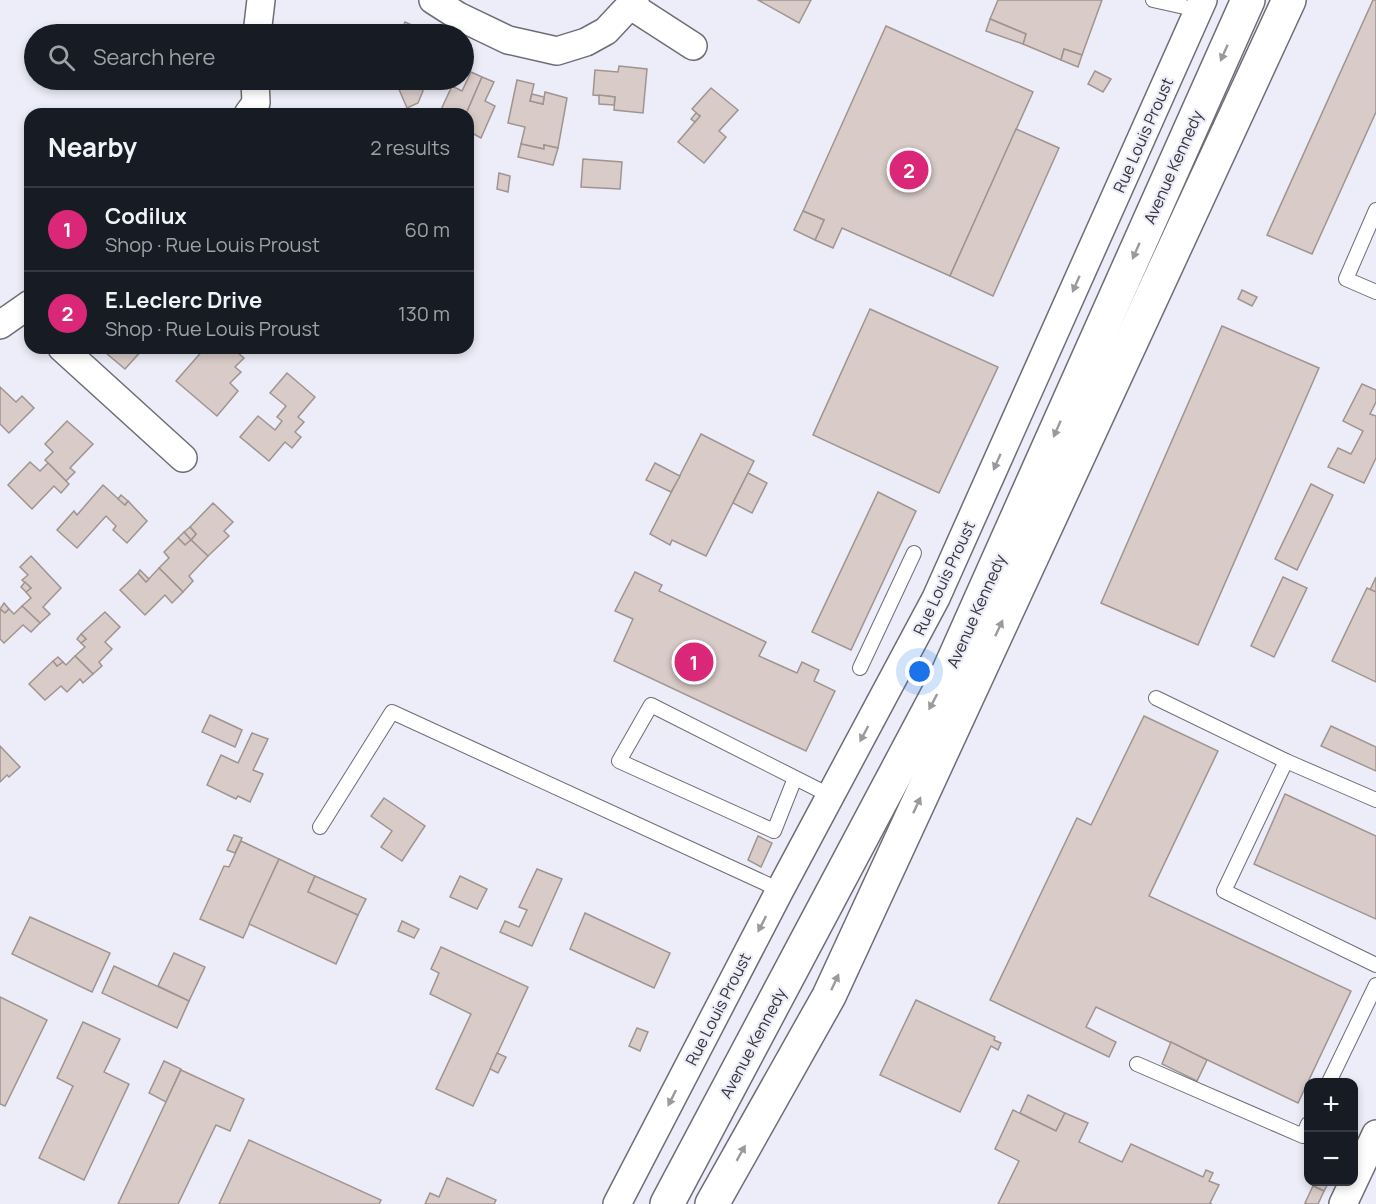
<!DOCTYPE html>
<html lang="en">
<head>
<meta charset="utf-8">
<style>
	:root { --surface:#171b24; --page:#242831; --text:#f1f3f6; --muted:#9ea1a6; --line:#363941; --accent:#db2777 }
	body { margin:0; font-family:Manrope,sans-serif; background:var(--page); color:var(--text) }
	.controls { position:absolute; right:18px; bottom:18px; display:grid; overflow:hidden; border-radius:12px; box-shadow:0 3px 9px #0003 }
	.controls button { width:54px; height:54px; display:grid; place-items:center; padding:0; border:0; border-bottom:2px solid var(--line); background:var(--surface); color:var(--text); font:30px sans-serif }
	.you { position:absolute; left:920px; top:672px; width:21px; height:21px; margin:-15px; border:4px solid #fff; border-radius:50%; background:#1a73e8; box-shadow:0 0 0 9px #1a73e833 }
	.badge { display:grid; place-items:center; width:39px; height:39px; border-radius:50%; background:var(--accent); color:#fff; font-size:20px; font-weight:700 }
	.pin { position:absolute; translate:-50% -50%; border:3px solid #fff; box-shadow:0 2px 6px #0006 }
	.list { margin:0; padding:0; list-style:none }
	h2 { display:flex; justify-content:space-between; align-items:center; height:78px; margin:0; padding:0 24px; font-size:26px }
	h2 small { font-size:20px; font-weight:400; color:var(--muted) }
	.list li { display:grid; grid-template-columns:39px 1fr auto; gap:18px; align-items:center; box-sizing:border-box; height:84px; padding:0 24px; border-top:2px solid var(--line) }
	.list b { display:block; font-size:22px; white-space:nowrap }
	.list p { margin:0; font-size:20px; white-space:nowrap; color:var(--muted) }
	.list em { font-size:20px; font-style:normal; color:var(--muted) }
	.icon { flex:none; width:33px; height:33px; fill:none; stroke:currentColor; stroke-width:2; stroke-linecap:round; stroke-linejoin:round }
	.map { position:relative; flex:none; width:1376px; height:1204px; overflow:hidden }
	.search { position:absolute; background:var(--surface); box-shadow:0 3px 9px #0003; left:24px; top:24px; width:450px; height:66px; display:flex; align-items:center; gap:15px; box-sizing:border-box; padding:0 21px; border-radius:33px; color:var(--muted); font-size:22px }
	.panel { position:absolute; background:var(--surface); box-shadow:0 3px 9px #0003; left:24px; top:108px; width:450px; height:246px; border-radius:18px }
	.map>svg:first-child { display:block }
	.building { fill:#d8cbc8; stroke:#a09491; stroke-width:1.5 }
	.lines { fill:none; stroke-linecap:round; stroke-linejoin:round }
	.lane-casing { stroke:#6d6d76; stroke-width:16 }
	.street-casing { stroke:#6d6d76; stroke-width:30 }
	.secondary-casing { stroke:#6d6d76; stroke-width:36 }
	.lane { stroke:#fff; stroke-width:14 }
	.street { stroke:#fff; stroke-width:27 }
	.secondary { stroke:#fff; stroke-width:33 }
	.oneway { fill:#9a9a9c }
	.labels { text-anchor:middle; stroke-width:4.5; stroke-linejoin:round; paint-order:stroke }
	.street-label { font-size:16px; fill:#343438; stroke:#ecedf8 }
</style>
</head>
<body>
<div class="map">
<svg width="1376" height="1204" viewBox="0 0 1376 1204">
	<rect width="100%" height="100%" fill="#ecedf8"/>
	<g class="building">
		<path d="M 758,0 L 811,0 L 799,23 Z"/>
		<path d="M 998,0 L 1102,0 L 1082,55 L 1064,49 L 1061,60 L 1023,44 L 1026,34 L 990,19 Z"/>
		<path d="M 1373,0 L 1376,0 L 1376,112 L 1312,254 L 1267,235 Z"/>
		<path d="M 990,19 L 1026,34 L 1023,44 L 986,31 Z"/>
		<path d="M 405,22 L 432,34 L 400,34 Z"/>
		<path d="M 886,26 L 1033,92 L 950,276 L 842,228 L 833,248 L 815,240 L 824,220 L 803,211 Z"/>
		<path d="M 1064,49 L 1082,55 L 1078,67 L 1061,60 Z"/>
		<path d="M 619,66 L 647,69 L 643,113 L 614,110 L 615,97 L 593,95 L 595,70 L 618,72 Z"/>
		<path d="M 1095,71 L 1111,79 L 1103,92 L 1088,84 Z"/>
		<path d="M 471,72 L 482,77 L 466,114 L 439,114 L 452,86 L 462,91 Z"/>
		<path d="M 482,77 L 494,82 L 485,101 L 495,106 L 481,138 L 468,131 L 468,114 L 466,114 Z"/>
		<path d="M 395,80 L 424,80 L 425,82 L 418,85 L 423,91 L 418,103 L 407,108 Z"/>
		<path d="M 517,80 L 534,84 L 530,101 L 543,104 L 545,92 L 567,98 L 558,148 L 544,145 L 544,149 L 521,144 L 525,127 L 508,123 Z"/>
		<path d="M 711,88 L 738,110 L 719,131 L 726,137 L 704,163 L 678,142 L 700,116 L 692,109 Z"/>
		<path d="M 532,94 L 544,97 L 543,104 L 530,101 Z"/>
		<path d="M 599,95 L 615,97 L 614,105 L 599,104 Z"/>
		<path d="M 330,112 L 333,114 L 309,114 L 309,113 Z"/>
		<path d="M 696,113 L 700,116 L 695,122 L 691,119 Z"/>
		<path d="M 1016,129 L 1059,148 L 993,296 L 950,276 Z"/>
		<path d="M 521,144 L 544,149 L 544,145 L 558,148 L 553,165 L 518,157 Z"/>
		<path d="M 583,159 L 622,162 L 620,189 L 581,187 Z"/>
		<path d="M 499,173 L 510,176 L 508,192 L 497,189 Z"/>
		<path d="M 803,211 L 824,220 L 815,240 L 794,230 Z"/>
		<path d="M 1242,290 L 1257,297 L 1252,306 L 1238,299 Z"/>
		<path d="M 870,309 L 998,367 L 939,493 L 813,435 Z"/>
		<path d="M 1222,326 L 1319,368 L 1198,645 L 1101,603 Z"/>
		<path d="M 100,348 L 144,348 L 125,369 Z"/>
		<path d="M 205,348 L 232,348 L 244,358 L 235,367 L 241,372 L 230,383 L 238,391 L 217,416 L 176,381 Z"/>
		<path d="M 287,373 L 315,397 L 298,417 L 304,422 L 295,432 L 301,437 L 292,448 L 285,442 L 269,461 L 240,437 L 258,416 L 275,430 L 282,421 L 277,417 L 286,406 L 270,393 Z"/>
		<path d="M 1362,384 L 1376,390 L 1376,402 L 1370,414 L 1376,416 L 1376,458 L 1364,483 L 1328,467 L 1338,448 L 1351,454 L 1363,431 L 1343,421 Z"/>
		<path d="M 0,387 L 16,402 L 22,396 L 34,408 L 9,433 L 0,424 Z"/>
		<path d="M 67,421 L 93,444 L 70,468 L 75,472 L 66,481 L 45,460 L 53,452 L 45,444 Z"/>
		<path d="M 701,434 L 754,461 L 706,556 L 672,540 L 670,545 L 650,534 Z"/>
		<path d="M 30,462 L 40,471 L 48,463 L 69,484 L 61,493 L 54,486 L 32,509 L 8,485 Z"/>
		<path d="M 655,463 L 680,476 L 671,492 L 646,480 Z"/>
		<path d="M 748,473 L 767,483 L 752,513 L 733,503 Z"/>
		<path d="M 1311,484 L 1333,495 L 1297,570 L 1275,559 Z"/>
		<path d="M 103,485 L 125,505 L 128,501 L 147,521 L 127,543 L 113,530 L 116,526 L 106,516 L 77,548 L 57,530 L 74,511 L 77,515 Z"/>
		<path d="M 878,492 L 916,511 L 851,650 L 812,632 Z"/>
		<path d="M 121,495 L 128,501 L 125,505 L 118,499 Z"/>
		<path d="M 213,503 L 233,522 L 224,531 L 229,536 L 208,556 L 191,540 L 196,534 L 190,527 Z"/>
		<path d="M 190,527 L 196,534 L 191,540 L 184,532 Z"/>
		<path d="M 184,532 L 191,540 L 185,545 L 178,538 Z"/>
		<path d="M 178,538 L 185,545 L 191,540 L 208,556 L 189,576 L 193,581 L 183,592 L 159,568 L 169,558 L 164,552 Z"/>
		<path d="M 31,556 L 61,588 L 43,607 L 50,614 L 40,623 L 22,606 L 31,598 L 26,592 L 31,588 L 22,580 L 28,575 L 20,567 Z"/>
		<path d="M 159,568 L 183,592 L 172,603 L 165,595 L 145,615 L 120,590 L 138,573 L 146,582 Z"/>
		<path d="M 140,570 L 149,579 L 146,582 L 138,573 Z"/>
		<path d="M 635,572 L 662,585 L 659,591 L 766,642 L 759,656 L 797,673 L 802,662 L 819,670 L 814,681 L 835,691 L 806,751 L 614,661 L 633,619 L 615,611 Z"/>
		<path d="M 1283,577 L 1307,588 L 1274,657 L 1251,646 Z"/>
		<path d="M 1376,577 L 1376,592 L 1370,590 Z"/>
		<path d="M 25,582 L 31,588 L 26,592 L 21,587 Z"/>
		<path d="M 1367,588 L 1376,592 L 1376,682 L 1332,661 Z"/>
		<path d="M 4,603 L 9,609 L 5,613 L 0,609 Z"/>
		<path d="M 22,606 L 40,623 L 31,632 L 23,625 L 4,643 L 0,639 L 0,609 L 5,613 L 9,609 L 14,614 Z"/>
		<path d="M 105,612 L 120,627 L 105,642 L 112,649 L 99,662 L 102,666 L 93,674 L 75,656 L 85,647 L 81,643 L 86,639 L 81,634 Z"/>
		<path d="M 81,634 L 86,639 L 81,643 L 77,639 Z"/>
		<path d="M 75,656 L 93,674 L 83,683 L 80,679 L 67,692 L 61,686 L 45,700 L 29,684 L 53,661 L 57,666 L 63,662 L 66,665 Z"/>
		<path d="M 58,657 L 63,662 L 57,666 L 53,661 Z"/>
		<path d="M 210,715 L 242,730 L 235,747 L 202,732 Z"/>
		<path d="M 1144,716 L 1218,751 L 1149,896 L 1351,991 L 1298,1103 L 1096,1007 L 1086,1027 L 1116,1042 L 1109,1057 L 990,1000 L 1077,818 L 1091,825 Z"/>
		<path d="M 1331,726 L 1376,747 L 1376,771 L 1321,746 Z"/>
		<path d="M 252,733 L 268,739 L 253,770 L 263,774 L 250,802 L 238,796 L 236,799 L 207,785 L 221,755 L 238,763 Z"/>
		<path d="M 0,746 L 20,767 L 9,777 L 7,775 L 0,782 Z"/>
		<path d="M 1285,794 L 1376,836 L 1376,919 L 1254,864 Z"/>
		<path d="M 384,798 L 425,826 L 402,861 L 381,847 L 392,831 L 371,816 Z"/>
		<path d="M 234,835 L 242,838 L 235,853 L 227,850 Z"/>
		<path d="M 758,836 L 772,843 L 761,867 L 748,860 Z"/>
		<path d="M 241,841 L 279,859 L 243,938 L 200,919 L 224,866 L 229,867 Z"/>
		<path d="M 279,859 L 315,876 L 308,892 L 358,915 L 336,964 L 249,924 Z"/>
		<path d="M 537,869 L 562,879 L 532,946 L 500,932 L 505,921 L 519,927 L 527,910 L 519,907 Z"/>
		<path d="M 315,876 L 366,899 L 358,915 L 308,892 Z"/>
		<path d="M 460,876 L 487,889 L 477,909 L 450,897 Z"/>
		<path d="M 585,913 L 670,953 L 654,988 L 570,949 Z"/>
		<path d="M 30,917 L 110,953 L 92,992 L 12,954 Z"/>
		<path d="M 402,921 L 419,929 L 414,938 L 398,931 Z"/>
		<path d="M 441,947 L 528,987 L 473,1106 L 436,1089 L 471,1014 L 430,994 L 439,973 L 431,969 Z"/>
		<path d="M 174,953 L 205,967 L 189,1001 L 158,986 Z"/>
		<path d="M 114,966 L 189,1001 L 177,1028 L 102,993 Z"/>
		<path d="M 0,997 L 47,1020 L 5,1106 L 0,1104 Z"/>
		<path d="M 916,1000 L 995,1037 L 994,1040 L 1001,1043 L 998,1050 L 991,1046 L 960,1112 L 880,1075 Z"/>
		<path d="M 83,1022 L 120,1039 L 104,1072 L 129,1084 L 84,1180 L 39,1158 L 73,1086 L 57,1078 Z"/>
		<path d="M 637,1028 L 648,1032 L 640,1051 L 629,1046 Z"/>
		<path d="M 1171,1042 L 1207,1060 L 1197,1081 L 1162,1064 Z"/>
		<path d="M 497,1053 L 506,1057 L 498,1073 L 490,1069 Z"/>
		<path d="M 164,1061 L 181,1069 L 166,1102 L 149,1093 Z"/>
		<path d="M 181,1070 L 244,1099 L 230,1131 L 216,1125 L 178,1204 L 118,1204 Z"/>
		<path d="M 1028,1095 L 1065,1113 L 1056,1131 L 1020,1113 Z"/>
		<path d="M 1013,1110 L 1056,1131 L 1065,1113 L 1088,1123 L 1079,1142 L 1122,1162 L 1131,1144 L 1203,1177 L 1206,1170 L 1213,1173 L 1209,1181 L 1219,1185 L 1210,1203 L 1212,1204 L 998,1204 L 1019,1161 L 995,1149 Z"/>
		<path d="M 249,1140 L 381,1200 L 379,1204 L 219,1204 Z"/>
		<path d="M 447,1178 L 496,1200 L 494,1204 L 425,1204 L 430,1193 L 439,1197 Z"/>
		<path d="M 1315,1182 L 1329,1182 L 1324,1191 L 1313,1186 Z"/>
		<path d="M 1313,1186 L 1324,1191 L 1318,1204 L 1308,1204 L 1305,1203 Z"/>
	</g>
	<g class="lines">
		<g class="lane-casing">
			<g id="lane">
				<path d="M 1153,0 L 1198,10"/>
				<path d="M 1376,210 L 1346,279 L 1376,292"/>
				<path d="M 860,668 L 914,553"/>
				<path d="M 1156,698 L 1286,761 L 1376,800"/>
				<path d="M 1286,761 L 1224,891 L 1376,965"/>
				<path d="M 795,778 L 774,831 L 619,761 L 651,705 L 831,796"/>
				<path d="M 320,827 L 392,712 L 780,890"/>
				<path d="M 1137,1064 L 1303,1136 L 1308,1124"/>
				<path d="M 1329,1082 L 1376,985"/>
			</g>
		</g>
		<g class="street-casing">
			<g id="street">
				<path d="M 433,0 L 458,16 L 508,40 L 557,51 L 586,42 L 606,31 L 635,0"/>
				<path d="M 631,6 L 693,46"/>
				<path d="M 257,34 L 261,0"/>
				<path d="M 248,114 L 256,103 L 255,80"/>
				<path d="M 0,325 L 30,304"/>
				<path d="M 62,348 L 183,458"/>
				<path d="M 617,1204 L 780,890 L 936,598 L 1203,0"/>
				<path d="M 1343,1204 L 1376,1134"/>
			</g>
		</g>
		<g class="secondary-casing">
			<g id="secondary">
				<path d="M 667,1204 L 943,684 L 1248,0"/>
				<path d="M 712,1204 L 829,996 L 1289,0"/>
			</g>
		</g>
		<use href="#lane" class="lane"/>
		<use href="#street" class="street"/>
		<use href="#secondary" class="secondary"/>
	</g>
	<defs><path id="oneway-solid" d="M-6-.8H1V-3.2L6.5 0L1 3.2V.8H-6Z" transform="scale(1.5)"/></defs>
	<g class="oneway">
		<use href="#oneway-solid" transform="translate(1224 53) rotate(114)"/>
		<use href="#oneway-solid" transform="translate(1136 251) rotate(114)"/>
		<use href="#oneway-solid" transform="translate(1076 284) rotate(114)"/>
		<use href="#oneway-solid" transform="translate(1057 429) rotate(114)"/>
		<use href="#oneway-solid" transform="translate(997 462) rotate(114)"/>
		<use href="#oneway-solid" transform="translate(999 628) rotate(-65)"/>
		<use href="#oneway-solid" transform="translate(933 702) rotate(118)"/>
		<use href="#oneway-solid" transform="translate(864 734) rotate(118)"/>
		<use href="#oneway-solid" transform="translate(917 805) rotate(-65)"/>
		<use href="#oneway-solid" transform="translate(762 924) rotate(117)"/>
		<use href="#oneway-solid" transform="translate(835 982) rotate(-65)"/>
		<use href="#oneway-solid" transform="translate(672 1098) rotate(117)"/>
		<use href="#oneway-solid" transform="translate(741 1153) rotate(-61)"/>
	</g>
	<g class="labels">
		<g class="street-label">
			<text transform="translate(1143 135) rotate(-66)" y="6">Rue Louis Proust</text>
			<text transform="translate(1173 167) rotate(-66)" y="6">Avenue Kennedy</text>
			<text transform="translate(944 578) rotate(-65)" y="6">Rue Louis Proust</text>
			<text transform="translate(976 611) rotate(-66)" y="6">Avenue Kennedy</text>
			<text transform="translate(718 1009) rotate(-63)" y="6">Rue Louis Proust</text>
			<text transform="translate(753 1043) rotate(-62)" y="6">Avenue Kennedy</text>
		</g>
	</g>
</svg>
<div class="controls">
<button>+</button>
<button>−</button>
</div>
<div class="you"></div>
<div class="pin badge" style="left:694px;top:662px">1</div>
<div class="pin badge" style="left:909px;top:170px">2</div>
<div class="search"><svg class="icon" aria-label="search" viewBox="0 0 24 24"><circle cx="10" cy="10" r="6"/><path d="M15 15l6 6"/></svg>Search here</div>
<section class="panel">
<h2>Nearby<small>2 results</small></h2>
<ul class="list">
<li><span class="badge">1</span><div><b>Codilux</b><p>Shop · Rue Louis Proust</p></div><em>60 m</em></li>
<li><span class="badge">2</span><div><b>E.Leclerc Drive</b><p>Shop · Rue Louis Proust</p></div><em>130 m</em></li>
</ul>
</section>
</div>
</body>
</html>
